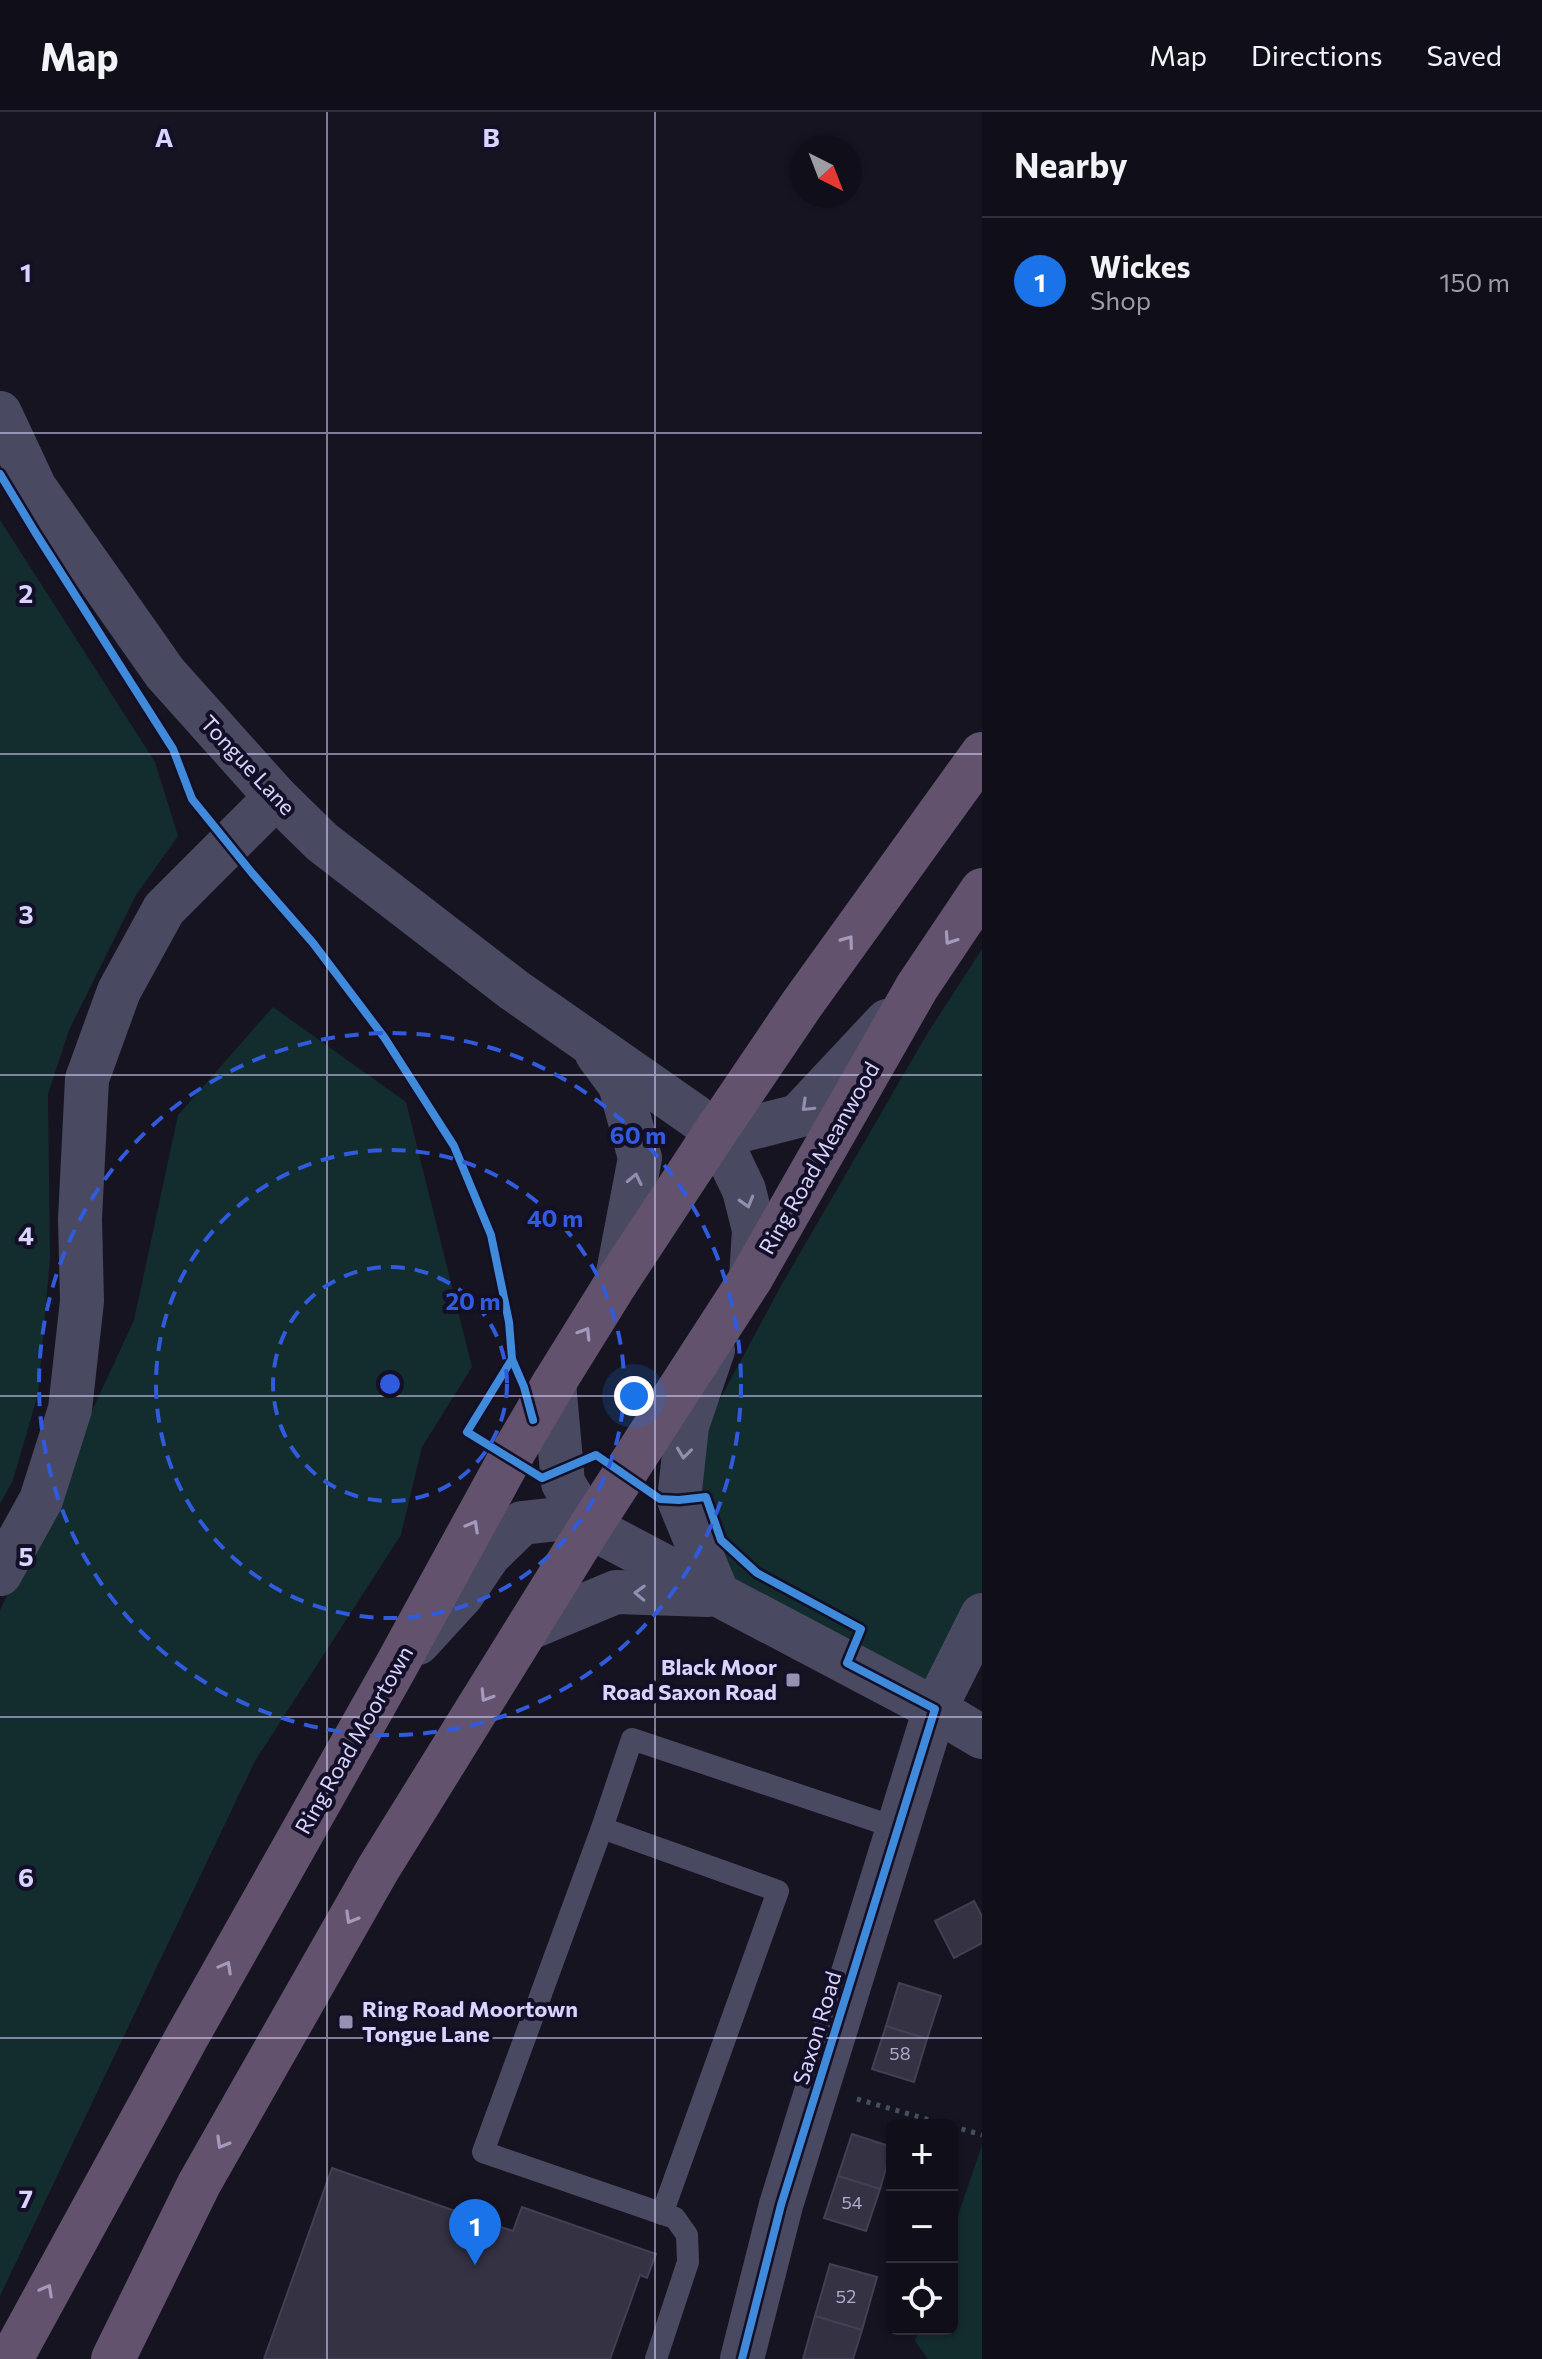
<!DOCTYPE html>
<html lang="en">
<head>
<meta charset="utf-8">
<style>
	:root { --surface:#100f19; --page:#191822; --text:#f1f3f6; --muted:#9c9ca2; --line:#302f38; --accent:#1a73e8 }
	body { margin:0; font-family:Commissioner,sans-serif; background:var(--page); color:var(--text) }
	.controls { position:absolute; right:24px; bottom:24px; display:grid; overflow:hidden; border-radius:12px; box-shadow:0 2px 6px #0004 }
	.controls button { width:72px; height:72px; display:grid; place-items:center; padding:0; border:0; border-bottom:2px solid var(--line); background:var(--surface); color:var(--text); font:40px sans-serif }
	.compass { position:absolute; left:790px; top:24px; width:72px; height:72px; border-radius:50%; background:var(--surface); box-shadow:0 2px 6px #0004; rotate:138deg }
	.you { position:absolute; left:634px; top:1284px; width:28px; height:28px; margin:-20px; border:6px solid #fff; border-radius:50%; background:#1a73e8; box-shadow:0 0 0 12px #1a73e833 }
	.badge { display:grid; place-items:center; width:52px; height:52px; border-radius:50%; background:var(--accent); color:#fff; font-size:26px; font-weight:700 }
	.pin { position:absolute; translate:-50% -66px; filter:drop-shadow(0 2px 4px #0008) }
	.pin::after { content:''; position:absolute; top:42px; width:28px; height:24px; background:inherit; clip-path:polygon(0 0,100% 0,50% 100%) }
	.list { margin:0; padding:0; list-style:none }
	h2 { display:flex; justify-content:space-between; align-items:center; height:104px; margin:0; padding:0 32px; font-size:34px }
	h2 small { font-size:26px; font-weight:400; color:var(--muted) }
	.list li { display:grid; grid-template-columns:52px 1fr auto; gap:24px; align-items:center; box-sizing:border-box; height:128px; padding:0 32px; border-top:2px solid var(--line) }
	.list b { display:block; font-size:30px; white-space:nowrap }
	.list p { margin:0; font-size:26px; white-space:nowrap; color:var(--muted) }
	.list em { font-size:26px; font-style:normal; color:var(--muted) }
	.icon { flex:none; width:44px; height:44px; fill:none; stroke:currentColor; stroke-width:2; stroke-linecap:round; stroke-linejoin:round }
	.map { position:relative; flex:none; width:982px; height:2247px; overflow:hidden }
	header { display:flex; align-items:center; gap:48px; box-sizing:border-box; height:112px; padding:0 40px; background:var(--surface); border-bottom:2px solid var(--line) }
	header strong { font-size:38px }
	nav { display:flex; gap:44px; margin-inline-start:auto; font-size:28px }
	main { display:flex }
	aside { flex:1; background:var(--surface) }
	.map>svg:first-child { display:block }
	.green { fill:#132c2d }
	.building { fill:#343243; stroke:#433f54; stroke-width:2 }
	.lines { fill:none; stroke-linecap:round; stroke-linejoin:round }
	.path { stroke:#44505f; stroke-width:5; stroke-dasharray:4 6; stroke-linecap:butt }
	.service { stroke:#4a4962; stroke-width:22 }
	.minor { stroke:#4a4962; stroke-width:44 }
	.trunk { stroke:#62526e; stroke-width:44 }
	.cycleway-casing { stroke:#130f26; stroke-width:13 }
	.cycleway { stroke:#408adc; stroke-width:8 }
	.oneway { stroke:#a39abe }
	.oneway2 { stroke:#928eb0 }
	.grid { fill:none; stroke:#d9d4ff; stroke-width:2; stroke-opacity:0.55 }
	.ring { fill:none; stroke:#305bdc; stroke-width:4; stroke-dasharray:14 10 }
	.poi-dot { fill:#9591b1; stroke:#130f26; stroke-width:3 }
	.labels { text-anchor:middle; stroke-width:8; stroke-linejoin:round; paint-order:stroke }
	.number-label { font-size:18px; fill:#b0acd0 }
	.street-label { font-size:22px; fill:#d9d4ff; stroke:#130f26 }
	.poi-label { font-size:22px; font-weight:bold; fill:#d9d4ff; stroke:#130f26; text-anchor:end }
	.grid-label { font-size:26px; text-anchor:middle; font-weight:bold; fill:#d9d4ff; stroke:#130f26; stroke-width:8; stroke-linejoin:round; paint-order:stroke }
	.centre { fill:#305bdc; stroke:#130f26; stroke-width:4 }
	.ring-label { font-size:24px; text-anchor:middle; font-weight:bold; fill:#305bdc; stroke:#130f26; stroke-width:8; stroke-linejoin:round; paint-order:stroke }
</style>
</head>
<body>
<header>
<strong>Map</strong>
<nav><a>Map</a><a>Directions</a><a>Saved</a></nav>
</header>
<main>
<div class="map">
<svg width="982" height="2247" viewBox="0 0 982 2247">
	<rect width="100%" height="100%" fill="#161421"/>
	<g class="green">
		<path d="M 0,408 L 155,650 L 178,724 L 136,783 L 69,918 L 48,982 L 50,1147 L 38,1282 L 13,1368 L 0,1392 Z"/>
		<path d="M 982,837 L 982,1503 L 935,1597 L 718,1483 L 700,1398 L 704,1317 L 782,1172 L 927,922 Z"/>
		<path d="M 273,895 L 406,990 L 472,1255 L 422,1335 L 401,1423 L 255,1649 L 0,2184 L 0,1498 L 134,1208 L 178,1003 Z"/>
		<path d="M 982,2033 L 982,2247 L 928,2247 L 915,2229 L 919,2217 L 952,2217 L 952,2121 Z"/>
	</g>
	<g class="building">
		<path d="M 974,1789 L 982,1804 L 982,1831 L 954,1846 L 935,1809 Z"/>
		<path d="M 899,1871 L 941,1884 L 927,1927 L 886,1914 Z"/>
		<path d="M 886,1914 L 927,1927 L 914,1970 L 872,1957 Z"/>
		<path d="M 852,2022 L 892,2035 L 880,2077 L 838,2064 Z"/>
		<path d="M 332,2056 L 513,2119 L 522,2095 L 656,2142 L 647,2166 L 640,2163 L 610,2247 L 264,2247 Z"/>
		<path d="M 838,2064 L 880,2077 L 866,2119 L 824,2106 Z"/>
		<path d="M 830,2152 L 877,2165 L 862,2218 L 815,2204 Z"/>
		<path d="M 815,2204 L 862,2218 L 853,2247 L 803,2247 Z"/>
	</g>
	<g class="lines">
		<g class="path">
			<path d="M 857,1987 L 947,2013"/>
			<path d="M 952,2014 L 982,2023"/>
		</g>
		<g class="service">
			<path d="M 602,1716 L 778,1779 L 662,2102"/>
			<path d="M 656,2247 L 688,2150 L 687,2123 L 675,2106 L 483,2040 L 602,1716 L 632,1627 L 897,1716"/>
		</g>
		<g class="minor">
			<path d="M 0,301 L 35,376 L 165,561 L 276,685 L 322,730 L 514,878 L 716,1019 L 744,1078 L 754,1118 L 751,1166"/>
			<path d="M 597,942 L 620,973 L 640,1046 L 616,1171"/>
			<path d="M 716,1019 L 747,1017 L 798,1004 L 887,909"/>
			<path d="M 713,1238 L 687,1314 L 679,1388 L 718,1483"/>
			<path d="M 554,1271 L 563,1371 L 590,1415"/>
			<path d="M 0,1462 L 41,1388 L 70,1297 L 82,1189 L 80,1107 L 87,967 L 119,879 L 164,797 L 276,685"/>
			<path d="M 527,1517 L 616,1480 L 708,1483"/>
			<path d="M 418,1531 L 462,1483 L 489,1443 L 522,1411 L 558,1407 L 590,1415 L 935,1597 L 982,1625"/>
			<path d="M 742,2247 L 781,2093 L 935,1597 L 982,1503"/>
		</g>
		<g class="trunk">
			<path d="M 11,2247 L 188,1923 L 395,1556 L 510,1346 L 554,1271 L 616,1171 L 716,1019 L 802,892 L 982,642"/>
			<path d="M 113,2247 L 199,2072 L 378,1757 L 590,1415 L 751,1166 L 917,875 L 982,778"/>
		</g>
		<g class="cycleway-casing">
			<g id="cycleway">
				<path d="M 0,362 L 35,420 L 173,637 L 192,687 L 252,761 L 313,831 L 384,925 L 454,1034 L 491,1123 L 509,1210 L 512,1247 L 524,1275 L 533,1308"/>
				<path d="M 512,1247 L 467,1320 L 542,1366 L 596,1343 L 660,1387 L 679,1388 L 706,1385 L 721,1428 L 757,1461 L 861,1517 L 847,1551 L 935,1597 L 781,2093 L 742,2247"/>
			</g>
		</g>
		<use href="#cycleway" class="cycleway"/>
	</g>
	<defs><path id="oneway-chevron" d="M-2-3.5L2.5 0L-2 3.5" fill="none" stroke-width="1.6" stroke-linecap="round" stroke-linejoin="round" transform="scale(2)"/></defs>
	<g class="oneway">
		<use href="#oneway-chevron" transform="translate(950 827) rotate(124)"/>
		<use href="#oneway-chevron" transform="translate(848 829) rotate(-54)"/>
		<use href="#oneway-chevron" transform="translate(585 1221) rotate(-58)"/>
		<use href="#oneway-chevron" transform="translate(473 1414) rotate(-61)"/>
		<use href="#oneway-chevron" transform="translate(486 1584) rotate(122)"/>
		<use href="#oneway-chevron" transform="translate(351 1806) rotate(120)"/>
		<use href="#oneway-chevron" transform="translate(226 1855) rotate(-61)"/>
		<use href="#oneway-chevron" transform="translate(222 2031) rotate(120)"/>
		<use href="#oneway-chevron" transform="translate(47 2178) rotate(-61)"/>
	</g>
	<g class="oneway2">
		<use href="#oneway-chevron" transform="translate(807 994) rotate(136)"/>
		<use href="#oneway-chevron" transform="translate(635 1067) rotate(-78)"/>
		<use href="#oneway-chevron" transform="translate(747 1090) rotate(74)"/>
		<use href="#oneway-chevron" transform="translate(684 1341) rotate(97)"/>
		<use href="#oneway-chevron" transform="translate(640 1481) rotate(-178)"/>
	</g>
	<path class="grid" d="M 327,0 L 327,2247M 655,0 L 655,2247M 0,321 L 982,321M 0,642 L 982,642M 0,963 L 982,963M 0,1284 L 982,1284M 0,1605 L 982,1605M 0,1926 L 982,1926"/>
	<g class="ring">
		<circle cx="390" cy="1272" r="117"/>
		<circle cx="390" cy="1272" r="234"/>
		<circle cx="390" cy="1272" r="351"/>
	</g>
	<g class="poi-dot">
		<rect x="785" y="1560" width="16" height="16" rx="4"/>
		<rect x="338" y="1902" width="16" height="16" rx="4"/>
	</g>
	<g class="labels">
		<g class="number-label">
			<text x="900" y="1948">58</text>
			<text x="852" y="2097">54</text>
			<text x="846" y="2191">52</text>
		</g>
		<g class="street-label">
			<text transform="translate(248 653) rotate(47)" y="8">Tongue Lane</text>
			<text transform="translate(819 1046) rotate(-60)" y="8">Ring Road Meanwood</text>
			<text transform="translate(354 1628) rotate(-60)" y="8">Ring Road Moortown</text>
			<text transform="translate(817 1916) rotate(-73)" y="8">Saxon Road</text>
		</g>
		<g class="poi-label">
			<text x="777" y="1563">Black Moor<tspan x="777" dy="25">Road Saxon Road</tspan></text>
			<text x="362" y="1905" text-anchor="start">Ring Road Moortown<tspan x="362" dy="25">Tongue Lane</tspan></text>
		</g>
	</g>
	<g class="grid-label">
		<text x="164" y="35">A</text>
		<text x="491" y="35">B</text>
		<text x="26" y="170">1</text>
		<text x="26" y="491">2</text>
		<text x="26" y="812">3</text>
		<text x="26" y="1133">4</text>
		<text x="26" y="1454">5</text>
		<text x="26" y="1775">6</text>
		<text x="26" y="2096">7</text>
	</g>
	<circle cx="390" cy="1272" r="12" class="centre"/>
	<g class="ring-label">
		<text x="638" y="1032">60 m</text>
		<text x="555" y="1115">40 m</text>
		<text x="473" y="1198">20 m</text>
	</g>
</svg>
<div class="controls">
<button>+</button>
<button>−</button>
<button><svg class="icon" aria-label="locate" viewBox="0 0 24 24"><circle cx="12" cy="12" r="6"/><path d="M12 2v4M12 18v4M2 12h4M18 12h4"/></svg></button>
</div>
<svg class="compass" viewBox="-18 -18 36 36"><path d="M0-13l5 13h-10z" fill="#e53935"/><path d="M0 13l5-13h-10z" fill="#9c9ca2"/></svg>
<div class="you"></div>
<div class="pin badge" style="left:475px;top:2153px">1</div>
</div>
<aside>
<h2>Nearby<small></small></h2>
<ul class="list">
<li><span class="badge">1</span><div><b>Wickes</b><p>Shop</p></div><em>150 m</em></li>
</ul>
</aside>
</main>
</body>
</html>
